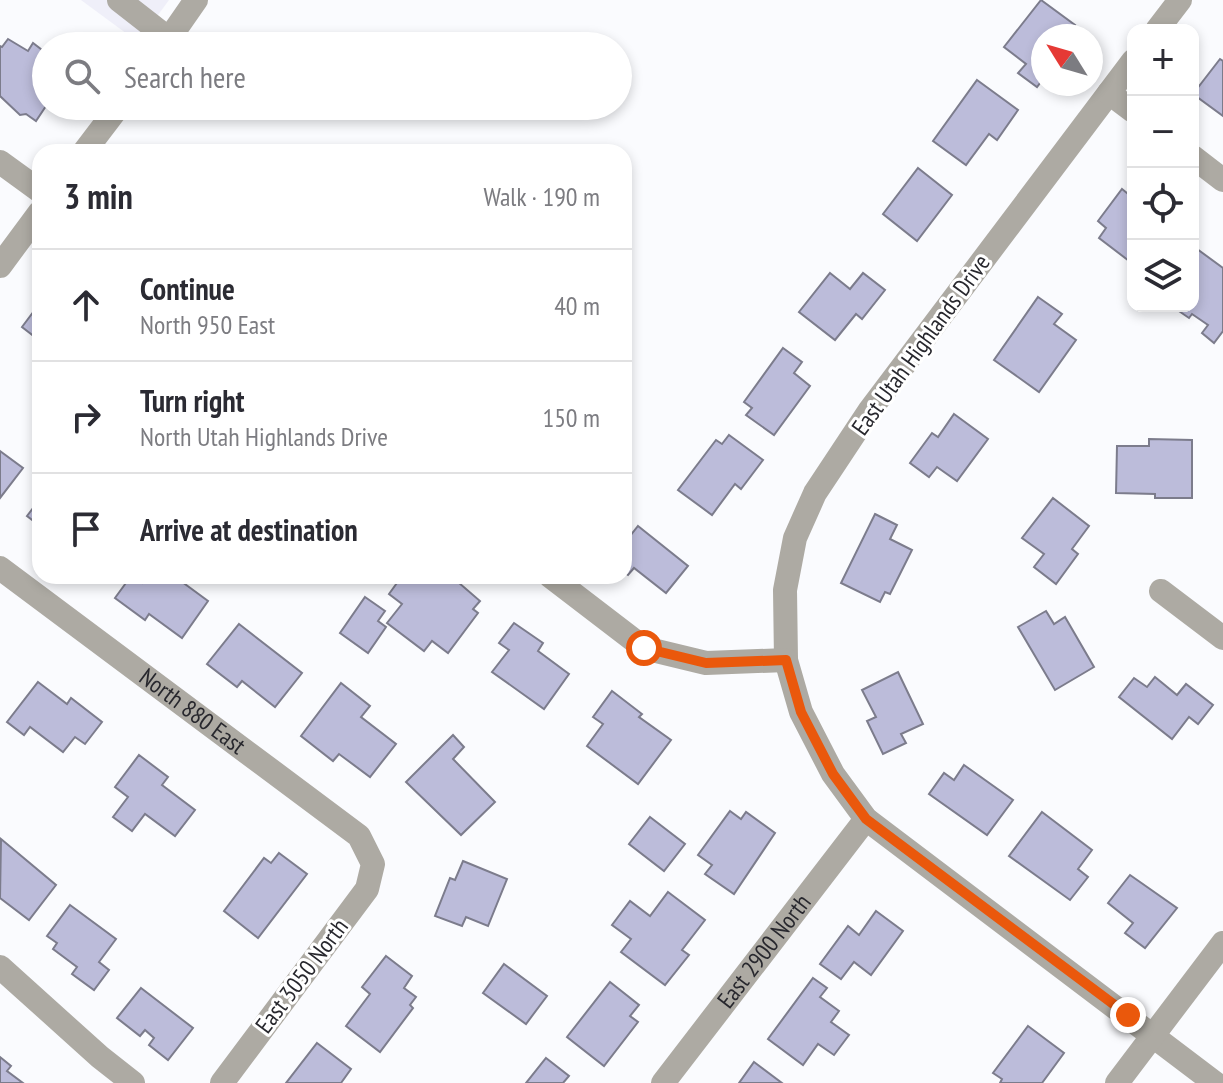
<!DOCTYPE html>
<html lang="en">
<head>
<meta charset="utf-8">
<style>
	:root { --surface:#fff; --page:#f2f2f3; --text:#2b2b33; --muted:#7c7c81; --line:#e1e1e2 }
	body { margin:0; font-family:"PT Sans Narrow",sans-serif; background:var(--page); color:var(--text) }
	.controls { position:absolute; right:24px; top:24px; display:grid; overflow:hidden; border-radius:16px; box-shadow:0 4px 12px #0003 }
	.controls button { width:72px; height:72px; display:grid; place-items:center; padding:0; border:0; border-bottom:2px solid var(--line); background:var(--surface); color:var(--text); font:40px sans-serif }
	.compass { position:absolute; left:1031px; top:24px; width:72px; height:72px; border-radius:50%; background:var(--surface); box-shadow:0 4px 12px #0003; rotate:307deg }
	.stop { position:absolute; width:24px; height:24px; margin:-18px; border:6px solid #ea580c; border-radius:50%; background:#fff }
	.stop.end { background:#ea580c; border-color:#fff; box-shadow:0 2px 8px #0008 }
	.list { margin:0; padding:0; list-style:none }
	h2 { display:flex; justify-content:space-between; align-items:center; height:104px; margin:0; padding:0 32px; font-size:34px }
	h2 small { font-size:26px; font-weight:400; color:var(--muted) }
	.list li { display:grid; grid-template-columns:52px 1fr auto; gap:24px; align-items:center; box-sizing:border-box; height:112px; padding:0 32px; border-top:2px solid var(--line) }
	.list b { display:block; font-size:30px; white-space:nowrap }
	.list p { margin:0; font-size:26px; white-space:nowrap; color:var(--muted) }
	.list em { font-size:26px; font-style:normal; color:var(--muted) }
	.icon { flex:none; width:44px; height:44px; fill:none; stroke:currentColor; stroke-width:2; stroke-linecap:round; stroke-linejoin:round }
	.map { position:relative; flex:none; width:1223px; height:1083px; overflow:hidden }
	.search { position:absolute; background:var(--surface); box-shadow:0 4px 12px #0003; left:32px; top:32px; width:600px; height:88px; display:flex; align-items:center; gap:20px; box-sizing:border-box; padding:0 28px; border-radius:44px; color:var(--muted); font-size:30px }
	.panel { position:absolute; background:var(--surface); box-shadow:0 4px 12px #0003; left:32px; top:144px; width:600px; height:440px; border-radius:24px }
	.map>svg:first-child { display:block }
	.built { fill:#efeff9 }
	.building { fill:#bcbcda; stroke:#7c7c8c; stroke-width:2 }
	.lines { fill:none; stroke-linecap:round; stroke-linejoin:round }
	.minor { stroke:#adaaa3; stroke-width:24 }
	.route { stroke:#ea580c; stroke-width:10 }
	.labels { text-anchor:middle; stroke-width:6; stroke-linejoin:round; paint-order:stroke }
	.street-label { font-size:24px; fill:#28282e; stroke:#fff }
</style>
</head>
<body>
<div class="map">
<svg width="1223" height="1083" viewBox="0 0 1223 1083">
	<rect width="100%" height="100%" fill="#fafbfe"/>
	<path class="built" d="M 81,0 L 169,0 L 138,42 Z"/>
	<g class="building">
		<path d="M 1041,0 L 1075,25 L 1067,36 L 1043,36 L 1043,79 L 1037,87 L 1018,73 L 1026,64 L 1004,47 Z"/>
		<path d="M 8,39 L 28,51 L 33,43 L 46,53 L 46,106 L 36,121 L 26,114 L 20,115 L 0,96 L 0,46 L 2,47 Z"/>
		<path d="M 1220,59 L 1223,61 L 1223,116 L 1193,94 Z"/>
		<path d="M 977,80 L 1018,110 L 997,140 L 989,134 L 966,165 L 933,141 Z"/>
		<path d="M 918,168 L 952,195 L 917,241 L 883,214 Z"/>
		<path d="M 1122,189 L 1133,198 L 1133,264 L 1099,238 L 1106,228 L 1098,221 Z"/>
		<path d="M 1193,246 L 1223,268 L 1223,331 L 1214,343 L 1202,333 L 1208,325 L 1192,314 L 1189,318 L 1176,309 L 1178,306 L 1193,306 Z"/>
		<path d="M 830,273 L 850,289 L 863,273 L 885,290 L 862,319 L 856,314 L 835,340 L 799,312 Z"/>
		<path d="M 1038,297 L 1062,314 L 1054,324 L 1076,340 L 1039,392 L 994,360 Z"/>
		<path d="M 40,303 L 40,341 L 22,327 Z"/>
		<path d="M 783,348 L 802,362 L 794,373 L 810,386 L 774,435 L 746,415 L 752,408 L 744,402 Z"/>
		<path d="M 954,414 L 988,439 L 957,481 L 937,467 L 929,477 L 910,463 L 932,433 L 938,437 Z"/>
		<path d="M 729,435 L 763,460 L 741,489 L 735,484 L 712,515 L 678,490 L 716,440 L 722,444 Z"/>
		<path d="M 1149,439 L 1192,440 L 1192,498 L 1155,498 L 1155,494 L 1116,493 L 1117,446 L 1149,446 Z"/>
		<path d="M 0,451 L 23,468 L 0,498 Z"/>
		<path d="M 1053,498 L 1089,526 L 1072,549 L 1078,554 L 1056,584 L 1034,567 L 1044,554 L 1022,538 Z"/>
		<path d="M 40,499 L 40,526 L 27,516 Z"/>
		<path d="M 875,514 L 897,525 L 890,539 L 912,550 L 890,594 L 885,592 L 880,602 L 841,583 Z"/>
		<path d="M 638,526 L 688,566 L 666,593 L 634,568 L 628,575 L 624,572 L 624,540 L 626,541 Z"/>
		<path d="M 131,576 L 142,583 L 147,576 L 174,576 L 208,601 L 182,638 L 149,614 L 145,620 L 115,598 Z"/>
		<path d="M 402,576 L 451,576 L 480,601 L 473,609 L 478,613 L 448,653 L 432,641 L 424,651 L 387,623 L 402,604 L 389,594 Z"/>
		<path d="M 365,597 L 385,611 L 378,621 L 386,627 L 368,653 L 340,633 Z"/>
		<path d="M 1046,611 L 1054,624 L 1065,617 L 1094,667 L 1055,690 L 1018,627 Z"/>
		<path d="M 514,623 L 543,643 L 538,651 L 569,674 L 544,709 L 492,672 L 509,650 L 499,643 Z"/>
		<path d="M 239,624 L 302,673 L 275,707 L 242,681 L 237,687 L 207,664 Z"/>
		<path d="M 898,672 L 923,724 L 901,734 L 906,743 L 883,754 L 867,721 L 876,717 L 862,690 Z"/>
		<path d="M 1155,677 L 1177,695 L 1186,684 L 1213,705 L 1198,724 L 1189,717 L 1172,739 L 1119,697 L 1134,678 L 1147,687 Z"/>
		<path d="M 38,682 L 67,704 L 71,698 L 102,722 L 85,744 L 75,737 L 63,752 L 30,727 L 24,735 L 7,722 Z"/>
		<path d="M 341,683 L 370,706 L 361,717 L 396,744 L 370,777 L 339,754 L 333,761 L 301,736 Z"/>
		<path d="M 612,691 L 642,714 L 639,717 L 671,740 L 638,784 L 587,746 L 603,724 L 593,717 Z"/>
		<path d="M 453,735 L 464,747 L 453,759 L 495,802 L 461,835 L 406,782 Z"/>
		<path d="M 139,755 L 168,777 L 162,785 L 195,810 L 175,836 L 145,814 L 132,831 L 113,817 L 128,797 L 115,787 Z"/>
		<path d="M 964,765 L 1013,800 L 987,835 L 929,794 L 944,773 L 954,780 Z"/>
		<path d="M 730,811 L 741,819 L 746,812 L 775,833 L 734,894 L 705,874 L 712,865 L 698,855 Z"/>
		<path d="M 1042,812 L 1092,850 L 1078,869 L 1088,877 L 1070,900 L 1009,856 Z"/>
		<path d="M 650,817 L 685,844 L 664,871 L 629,844 Z"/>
		<path d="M 1,839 L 56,885 L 29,920 L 0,898 Z"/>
		<path d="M 279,853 L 307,874 L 258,938 L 224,911 L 264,858 L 271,863 Z"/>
		<path d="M 463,861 L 507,879 L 488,926 L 466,917 L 462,926 L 435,916 L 450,878 L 455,880 Z"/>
		<path d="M 1130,875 L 1177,908 L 1145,948 L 1125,933 L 1133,923 L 1108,903 Z"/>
		<path d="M 668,892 L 705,920 L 682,950 L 689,955 L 665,985 L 621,952 L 631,939 L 612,925 L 630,901 L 650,916 Z"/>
		<path d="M 70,905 L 116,939 L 99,962 L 109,970 L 94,990 L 72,974 L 77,967 L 53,949 L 57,943 L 47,936 Z"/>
		<path d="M 876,911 L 903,931 L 871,975 L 854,962 L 841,979 L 820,964 L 848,926 L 859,935 Z"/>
		<path d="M 386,956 L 412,976 L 404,988 L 416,997 L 410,1005 L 413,1008 L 380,1052 L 346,1026 L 370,994 L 362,987 Z"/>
		<path d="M 504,964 L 547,996 L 526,1024 L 483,993 Z"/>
		<path d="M 813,978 L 827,988 L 820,997 L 839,1011 L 831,1022 L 849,1035 L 834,1055 L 818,1044 L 803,1065 L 768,1039 Z"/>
		<path d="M 610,982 L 639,1005 L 630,1016 L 638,1022 L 604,1066 L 567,1037 Z"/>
		<path d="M 141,988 L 193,1028 L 168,1060 L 149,1045 L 154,1038 L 145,1030 L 140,1036 L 117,1018 Z"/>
		<path d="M 1028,1026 L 1064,1053 L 1042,1083 L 1000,1083 L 1002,1079 L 993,1073 Z"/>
		<path d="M 317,1043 L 351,1069 L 341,1083 L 286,1083 Z"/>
		<path d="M 0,1057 L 11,1066 L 7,1071 L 23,1083 L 0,1083 Z"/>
		<path d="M 546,1058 L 569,1076 L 563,1083 L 526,1083 Z"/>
		<path d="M 754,1062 L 782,1083 L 739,1083 Z"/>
	</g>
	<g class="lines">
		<g class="minor">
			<path d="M 119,0 L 169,39"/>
			<path d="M 1157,30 L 1180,0"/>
			<path d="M 164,46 L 196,0"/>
			<path d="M 1133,61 L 870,410 L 815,493 L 795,538 L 785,590 L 786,660 L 801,712 L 833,774 L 866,819 L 1215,1083"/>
			<path d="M 1109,93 L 1133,111"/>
			<path d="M 84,152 L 119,106"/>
			<path d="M 1193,157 L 1223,180"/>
			<path d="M 0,162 L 40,191"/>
			<path d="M 0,266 L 40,212"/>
			<path id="s1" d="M 0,568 L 359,836 L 373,864 L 367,889 L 222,1083"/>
			<path d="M 550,576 L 644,648 L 706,663 L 786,660"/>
			<path d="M 1161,591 L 1223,638"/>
			<path d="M 0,967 L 100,1057 L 133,1083"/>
			<path id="s2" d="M 663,1083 L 866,819"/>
			<path d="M 1117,1083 L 1223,943"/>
		</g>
	</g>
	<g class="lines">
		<path class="route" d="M 644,648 L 706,663 L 786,660 L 801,712 L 833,774 L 866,819 L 1128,1015"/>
	</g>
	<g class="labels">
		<g class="street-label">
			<text transform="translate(921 345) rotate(-54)" y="8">East Utah Highlands Drive</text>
			<text dy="8" stroke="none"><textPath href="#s1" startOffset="240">North 880 East</textPath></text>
			<text dy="8" stroke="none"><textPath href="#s2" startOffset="166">East 2900 North</textPath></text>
			<text transform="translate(302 976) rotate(-53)" y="8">East 3050 North</text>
		</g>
	</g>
</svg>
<div class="controls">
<button>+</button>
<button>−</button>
<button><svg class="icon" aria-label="locate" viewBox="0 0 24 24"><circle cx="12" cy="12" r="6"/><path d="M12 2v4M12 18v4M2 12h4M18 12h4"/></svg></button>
<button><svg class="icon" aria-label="layers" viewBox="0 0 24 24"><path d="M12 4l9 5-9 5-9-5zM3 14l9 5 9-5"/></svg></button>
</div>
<svg class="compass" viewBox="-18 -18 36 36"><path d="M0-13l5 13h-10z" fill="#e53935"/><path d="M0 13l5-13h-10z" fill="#7c7c81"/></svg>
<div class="stop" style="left:644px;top:648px"></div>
<div class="stop end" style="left:1128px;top:1015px"></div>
<div class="search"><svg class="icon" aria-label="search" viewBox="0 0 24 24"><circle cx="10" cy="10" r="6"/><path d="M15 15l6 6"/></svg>Search here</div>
<section class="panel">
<h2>3 min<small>Walk · 190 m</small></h2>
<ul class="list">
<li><svg class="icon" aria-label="ahead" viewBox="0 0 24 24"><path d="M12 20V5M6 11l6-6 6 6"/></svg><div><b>Continue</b><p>North 950 East</p></div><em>40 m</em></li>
<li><svg class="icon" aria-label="right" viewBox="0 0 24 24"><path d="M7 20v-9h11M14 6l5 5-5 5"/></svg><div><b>Turn right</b><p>North Utah Highlands Drive</p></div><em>150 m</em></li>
<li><svg class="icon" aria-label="arrive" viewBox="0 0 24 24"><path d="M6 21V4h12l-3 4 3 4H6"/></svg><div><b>Arrive at destination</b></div></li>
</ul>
</section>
</div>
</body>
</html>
